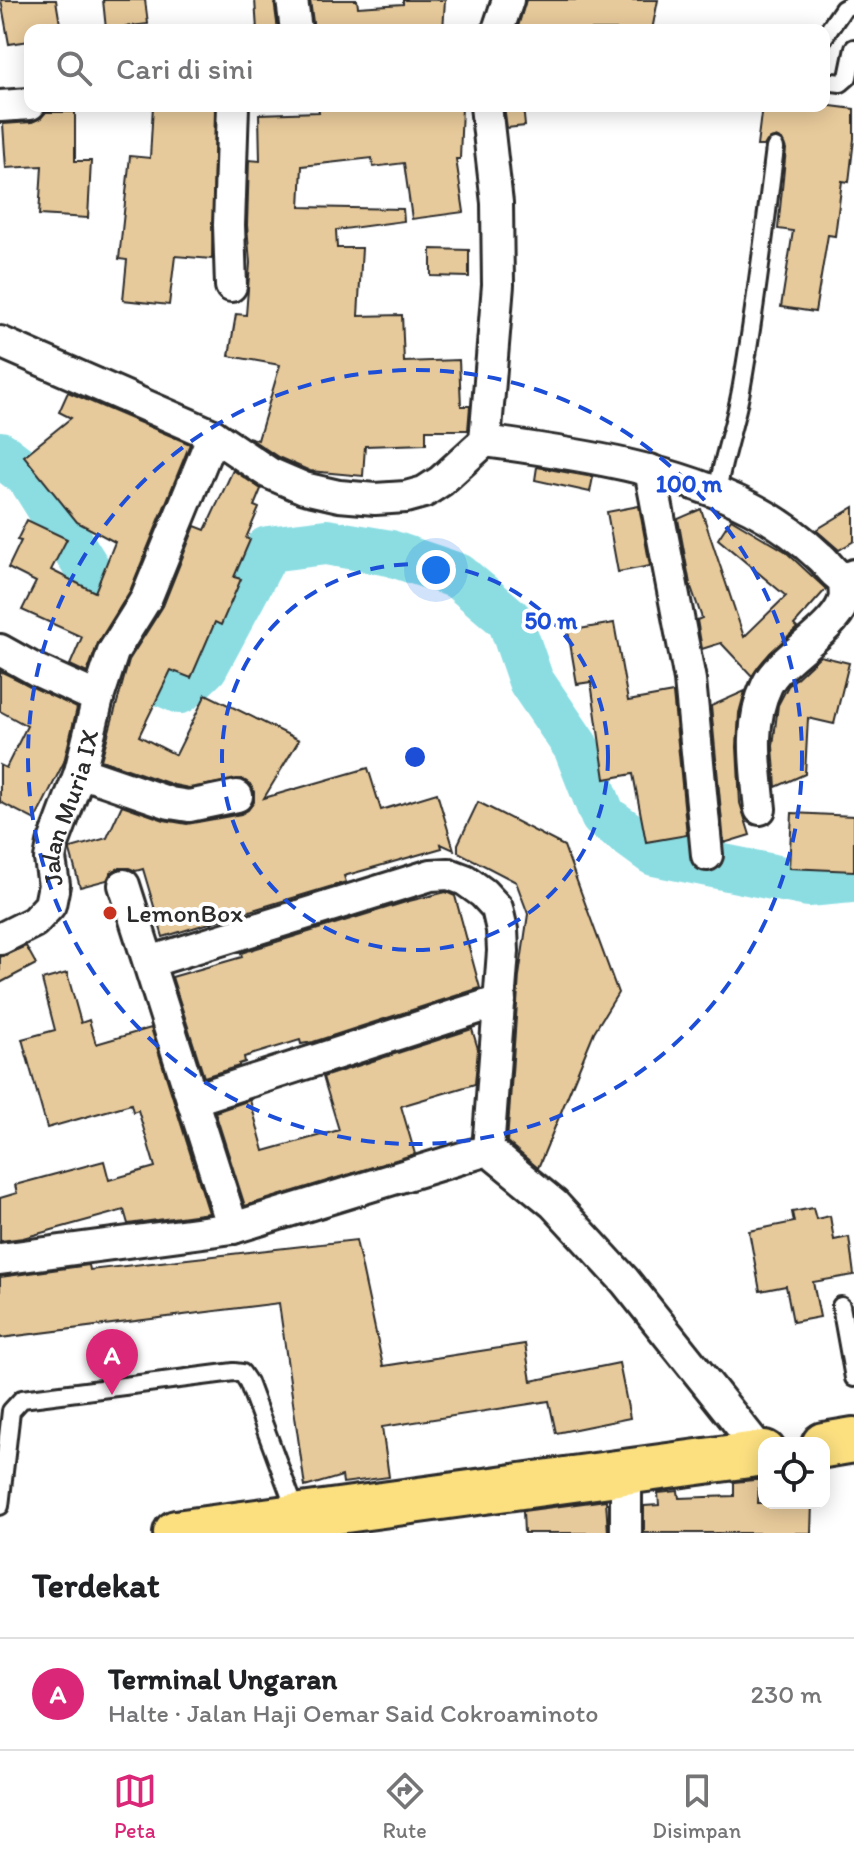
<!DOCTYPE html>
<html lang="id">
<head>
<meta charset="utf-8">
<style>
	:root { --surface:#fff; --page:#f2f2f2; --text:#202124; --muted:#757577; --line:#e0e0e0; --accent:#db2777 }
	body { margin:0; font-family:Itim,sans-serif; background:var(--page); color:var(--text) }
	.controls { position:absolute; right:24px; bottom:24px; display:grid; overflow:hidden; border-radius:16px; box-shadow:0 4px 20px #0003 }
	.controls button { width:72px; height:72px; display:grid; place-items:center; padding:0; border:0; border-bottom:2px solid var(--line); background:var(--surface); color:var(--text); font:40px sans-serif }
	.you { position:absolute; left:436px; top:570px; width:28px; height:28px; margin:-20px; border:6px solid #fff; border-radius:50%; background:#1a73e8; box-shadow:0 0 0 12px #1a73e833 }
	.badge { display:grid; place-items:center; width:52px; height:52px; border-radius:50%; background:var(--accent); color:#fff; font-size:26px; font-weight:700 }
	.pin { position:absolute; translate:-50% -66px; filter:drop-shadow(0 2px 4px #0008) }
	.pin::after { content:''; position:absolute; top:42px; width:28px; height:24px; background:inherit; clip-path:polygon(0 0,100% 0,50% 100%) }
	.list { margin:0; padding:0; list-style:none }
	h2 { display:flex; justify-content:space-between; align-items:center; height:104px; margin:0; padding:0 32px; font-size:34px }
	h2 small { font-size:26px; font-weight:400; color:var(--muted) }
	.list li { display:grid; grid-template-columns:52px 1fr auto; gap:24px; align-items:center; box-sizing:border-box; height:112px; padding:0 32px; border-top:2px solid var(--line) }
	.list b { display:block; font-size:30px; white-space:nowrap }
	.list p { margin:0; font-size:26px; white-space:nowrap; color:var(--muted) }
	.list em { font-size:26px; font-style:normal; color:var(--muted) }
	.icon { flex:none; width:44px; height:44px; fill:none; stroke:currentColor; stroke-width:2; stroke-linecap:round; stroke-linejoin:round }
	.map { position:relative; flex:none; width:854px; height:1533px; overflow:hidden }
	.search { position:absolute; background:var(--surface); box-shadow:0 4px 20px #0003; left:24px; right:24px; top:24px; height:88px; display:flex; align-items:center; gap:20px; box-sizing:border-box; padding:0 28px; border-radius:16px; color:var(--muted); font-size:30px }
	.sheet { height:216px; background:var(--surface) }
	nav { display:flex; justify-content:space-around; align-items:center; box-sizing:border-box; height:112px; border-top:2px solid var(--line); background:var(--surface); font-size:22px; color:var(--muted) }
	nav a { display:grid; justify-items:center; gap:4px }
	nav .on { color:var(--accent) }
	.map>svg:first-child { display:block }
	.lines { fill:none; stroke-linecap:round; stroke-linejoin:round }
	.river { stroke:#8bdde2; stroke-width:46 }
	.building { fill:#e7ca9b; stroke:#2b2b2b; stroke-width:2 }
	.service-casing { stroke:#2b2b2b; stroke-width:22 }
	.minor-casing { stroke:#2b2b2b; stroke-width:36 }
	.primary-casing { stroke:#2b2b2b; stroke-width:50 }
	.service { stroke:#fff; stroke-width:16 }
	.minor { stroke:#fff; stroke-width:30 }
	.primary { stroke:#fce080; stroke-width:44 }
	.ring { fill:none; stroke:#1d4ed8; stroke-width:4; stroke-dasharray:14 10 }
	.poi-dot { fill:#c8321e; stroke:#fff; stroke-width:3 }
	.labels { text-anchor:middle; stroke-width:8; stroke-linejoin:round; paint-order:stroke }
	.street-label { font-size:26px; fill:#2b2b2b; stroke:#fff }
	.poi-label { font-size:26px; fill:#2b2b2b; stroke:#fff; text-anchor:start }
	.centre { fill:#1d4ed8; stroke:#fff; stroke-width:4 }
	.ring-label { font-size:24px; text-anchor:middle; font-weight:bold; fill:#1d4ed8; stroke:#fff; stroke-width:8; stroke-linejoin:round; paint-order:stroke }
</style>
</head>
<body>
<div class="map">
<svg width="854" height="1533" viewBox="0 0 854 1533">
	<rect width="100%" height="100%" fill="#fff"/>
	<filter id="ink" filterUnits="userSpaceOnUse"><feTurbulence type="fractalNoise" baseFrequency=".0125" numOctaves="2"/><feDisplacementMap in="SourceGraphic" scale="16" xChannelSelector="R" yChannelSelector="G"/><feConvolveMatrix kernelMatrix="1 2 1 2 8 2 1 2 1" color-interpolation-filters="sRGB"/></filter>
	<g filter="url(#ink)">
		<g class="lines">
			<path class="river" d="M 0,454 L 30,477 L 95,581 L 128,649 L 151,678 L 180,691 L 205,667 L 268,549 L 326,542 L 390,553 L 458,576 L 510,620 L 531,681 L 576,747 L 603,816 L 654,853 L 808,884 L 851,880 L 854,877"/>
		</g>
		<g class="building">
			<path d="M 1,0 L 56,0 L 61,30 L 30,30 L 30,41 L 9,44 Z"/>
			<path d="M 103,0 L 145,0 L 148,24 L 106,29 Z"/>
			<path d="M 255,0 L 274,0 L 278,30 L 257,30 Z"/>
			<path d="M 310,0 L 357,0 L 358,7 L 403,4 L 403,0 L 445,0 L 443,30 L 314,30 Z"/>
			<path d="M 526,0 L 658,0 L 652,30 L 517,30 Z"/>
			<path d="M 153,106 L 215,106 L 212,259 L 175,256 L 169,305 L 123,300 L 127,260 L 119,259 L 130,156 L 150,158 Z"/>
			<path d="M 318,106 L 462,106 L 460,159 L 456,159 L 464,212 L 412,219 L 404,163 L 373,167 L 372,158 L 302,166 L 300,207 L 403,209 L 404,221 L 336,230 L 337,248 L 362,248 L 358,316 L 402,315 L 404,362 L 459,360 L 461,406 L 470,406 L 468,430 L 426,430 L 426,444 L 365,446 L 363,476 L 310,471 L 278,457 L 248,437 L 258,440 L 280,365 L 229,356 L 236,314 L 246,315 L 250,263 L 247,225 L 249,160 L 260,161 L 259,114 L 319,112 Z"/>
			<path d="M 504,106 L 523,106 L 525,126 L 507,128 Z"/>
			<path d="M 762,106 L 831,106 L 854,109 L 854,139 L 849,182 L 842,181 L 835,236 L 828,235 L 815,312 L 781,307 L 793,231 L 778,229 L 786,149 L 782,140 L 776,137 L 767,141 L 764,146 L 757,146 Z"/>
			<path d="M 46,112 L 75,112 L 75,161 L 91,161 L 88,218 L 39,215 L 42,166 L 6,168 L 3,124 L 32,122 L 41,118 Z"/>
			<path d="M 431,249 L 469,250 L 469,277 L 431,276 Z"/>
			<path d="M 68,392 L 190,444 L 130,591 L 98,643 L 87,673 L 70,665 L 82,637 L 22,610 L 36,582 L 8,568 L 21,541 L 17,540 L 27,520 L 67,539 L 51,570 L 95,592 L 115,542 L 77,522 L 24,456 L 71,418 L 59,412 Z"/>
			<path d="M 537,467 L 593,477 L 590,492 L 535,480 Z"/>
			<path d="M 233,470 L 261,489 L 254,506 L 259,508 L 246,538 L 250,540 L 234,577 L 241,579 L 221,625 L 215,622 L 191,678 L 171,670 L 139,736 L 176,755 L 206,694 L 299,740 L 264,798 L 368,768 L 381,810 L 437,793 L 454,850 L 441,844 L 442,848 L 344,876 L 346,882 L 163,937 L 143,869 L 136,871 L 129,868 L 119,868 L 111,872 L 107,880 L 80,887 L 70,851 L 71,848 L 107,838 L 122,805 L 164,820 L 187,824 L 241,814 L 248,810 L 254,802 L 254,792 L 250,784 L 242,779 L 189,788 L 174,785 L 101,760 L 129,660 L 163,606 L 195,526 L 205,530 Z"/>
			<path d="M 639,506 L 650,566 L 618,572 L 607,512 Z"/>
			<path d="M 854,507 L 854,541 L 839,550 L 816,530 Z"/>
			<path d="M 701,509 L 744,637 L 786,596 L 718,539 L 731,519 L 785,551 L 826,589 L 794,625 L 797,628 L 770,653 L 752,676 L 721,643 L 702,649 L 697,620 L 702,618 L 690,584 L 678,519 Z"/>
			<path d="M 614,623 L 628,701 L 673,693 L 687,835 L 646,842 L 633,774 L 605,779 L 591,682 L 577,684 L 568,631 Z"/>
			<path d="M 820,656 L 849,663 L 834,724 L 808,718 L 805,774 L 776,787 L 773,746 L 778,705 L 788,686 Z"/>
			<path d="M 0,671 L 77,708 L 64,762 L 35,820 L 0,802 L 0,765 L 6,768 L 27,726 L 0,711 Z"/>
			<path d="M 745,691 L 739,713 L 737,747 L 740,803 L 750,835 L 724,843 L 711,706 Z"/>
			<path d="M 478,802 L 564,846 L 618,993 L 594,1032 L 538,1168 L 507,1142 L 519,976 L 528,914 L 516,882 L 458,852 L 458,844 Z"/>
			<path d="M 792,813 L 854,816 L 854,871 L 789,868 Z"/>
			<path d="M 446,892 L 455,896 L 480,988 L 313,1042 L 301,1044 L 300,1040 L 244,1057 L 245,1062 L 239,1064 L 239,1066 L 204,1077 L 172,977 L 242,957 L 241,953 L 409,901 Z"/>
			<path d="M 26,946 L 36,964 L 0,983 L 0,957 Z"/>
			<path d="M 67,973 L 81,1023 L 89,1020 L 96,1044 L 151,1028 L 209,1213 L 128,1224 L 124,1210 L 23,1238 L 0,1241 L 0,1198 L 17,1193 L 15,1185 L 104,1161 L 109,1180 L 155,1167 L 138,1110 L 133,1112 L 131,1104 L 47,1128 L 22,1039 L 55,1030 L 42,980 Z"/>
			<path d="M 472,1029 L 478,1049 L 475,1084 L 401,1106 L 415,1154 L 245,1206 L 215,1112 L 250,1100 L 264,1151 L 339,1130 L 323,1077 Z"/>
			<path d="M 813,1208 L 816,1219 L 830,1216 L 834,1240 L 849,1237 L 854,1275 L 813,1282 L 820,1317 L 793,1322 L 786,1286 L 760,1291 L 749,1231 L 794,1222 L 792,1212 Z"/>
			<path d="M 356,1240 L 383,1366 L 525,1344 L 531,1381 L 619,1363 L 630,1418 L 556,1433 L 549,1401 L 382,1427 L 389,1477 L 343,1483 L 342,1476 L 305,1487 L 279,1303 L 0,1338 L 0,1277 L 89,1265 L 90,1270 Z"/>
			<path d="M 754,1480 L 759,1480 L 758,1503 L 812,1503 L 811,1533 L 644,1533 L 644,1506 L 659,1505 L 658,1493 L 678,1491 L 679,1498 L 734,1496 L 734,1482 Z"/>
			<path d="M 606,1500 L 608,1533 L 524,1533 L 523,1511 Z"/>
		</g>
		<g class="lines">
			<g class="service-casing">
				<g id="service">
					<path d="M 824,37 L 843,9 L 854,3"/>
					<path d="M 824,81 L 841,83 L 848,77 L 854,48"/>
					<path d="M 717,492 C 723,456 736,421 742,385 C 756,306 765,227 775,148"/>
					<path d="M 841,1306 L 854,1378"/>
					<path d="M 0,1506 L 11,1411 L 22,1399 L 234,1372 L 242,1373 L 248,1382 L 297,1514"/>
				</g>
			</g>
			<g class="minor-casing">
				<g id="minor">
					<path d="M 292,0 L 296,30"/>
					<path d="M 498,30 L 508,0"/>
					<path d="M 0,106 L 30,104"/>
					<path d="M 231,286 L 229,225 L 233,106"/>
					<path d="M 0,342 L 213,435 L 269,473 L 304,488 L 339,496 L 375,499 L 406,497 L 424,492 L 441,481 L 485,441 L 498,285 L 497,203 L 486,106"/>
					<path d="M 485,441 C 575,454 668,466 751,508 C 776,521 800,538 820,557 C 827,563 834,575 843,578 C 848,579 850,577 854,575"/>
					<path d="M 650,470 L 690,680 L 707,855"/>
					<path d="M 0,650 L 36,670 L 98,698"/>
					<path d="M 80,772 L 170,803 L 189,806 L 237,796"/>
					<path d="M 760,809 C 756,768 748,724 767,685 C 780,658 832,632 843,603 C 846,597 844,585 844,578"/>
					<path d="M 124,885 L 233,1228"/>
					<path id="s1" d="M 0,939 L 34,922 L 50,905 L 54,885 L 50,859 L 53,844 L 80,772 L 98,698 L 113,652 L 146,599 L 213,435"/>
					<path d="M 149,962 L 431,875 L 449,874 L 465,880 L 483,893 L 497,908 L 502,930 L 503,951 L 488,1150 L 554,1204 L 625,1281 L 763,1454"/>
					<path d="M 192,1100 L 500,1001"/>
					<path d="M 0,1259 L 233,1228 L 488,1150"/>
					<path d="M 626,1474 L 626,1533"/>
				</g>
			</g>
			<g class="primary-casing">
				<g id="primary">
					<path d="M 824,1445 L 854,1440"/>
					<path d="M 176,1533 L 764,1453"/>
				</g>
			</g>
			<use href="#service" class="service"/>
			<use href="#minor" class="minor"/>
			<use href="#primary" class="primary"/>
		</g>
	</g>
	<g class="ring">
		<circle cx="415" cy="757" r="193"/>
		<circle cx="415" cy="757" r="387"/>
	</g>
	<circle class="poi-dot" cx="110" cy="913" r="8"/>
	<g class="labels">
		<g class="street-label">
			<text dy="9" stroke="none"><textPath href="#s1" startOffset="162">Jalan Muria IX</textPath></text>
		</g>
		<g class="poi-label">
			<text x="126" y="922">LemonBox</text>
		</g>
	</g>
	<circle cx="415" cy="757" r="12" class="centre"/>
	<g class="ring-label">
		<text x="689" y="492">100 m</text>
		<text x="551" y="629">50 m</text>
	</g>
</svg>
<div class="controls">
<button><svg class="icon" aria-label="locate" viewBox="0 0 24 24"><circle cx="12" cy="12" r="6"/><path d="M12 2v4M12 18v4M2 12h4M18 12h4"/></svg></button>
</div>
<div class="you"></div>
<div class="pin badge" style="left:112px;top:1395px">A</div>
<div class="search"><svg class="icon" aria-label="search" viewBox="0 0 24 24"><circle cx="10" cy="10" r="6"/><path d="M15 15l6 6"/></svg>Cari di sini</div>
</div>
<section class="sheet">
<h2>Terdekat<small></small></h2>
<ul class="list">
<li><span class="badge">A</span><div><b>Terminal Ungaran</b><p>Halte · Jalan Haji Oemar Said Cokroaminoto</p></div><em>230 m</em></li>
</ul>
</section>
<nav>
<a class="on"><svg class="icon" aria-label="map" viewBox="0 0 24 24"><path d="M3 6l6-2 6 2 6-2v14l-6 2-6-2-6 2zM9 4v14M15 6v14"/></svg>Peta</a>
<a><svg class="icon" aria-label="directions" viewBox="0 0 24 24"><path d="M12 3l9 9-9 9-9-9zM9 14v-3h6M13 9l2 2-2 2"/></svg>Rute</a>
<a><svg class="icon" aria-label="saved" viewBox="0 0 24 24"><path d="M7 4h10v16l-5-4-5 4z"/></svg>Disimpan</a>
</nav>
</body>
</html>
